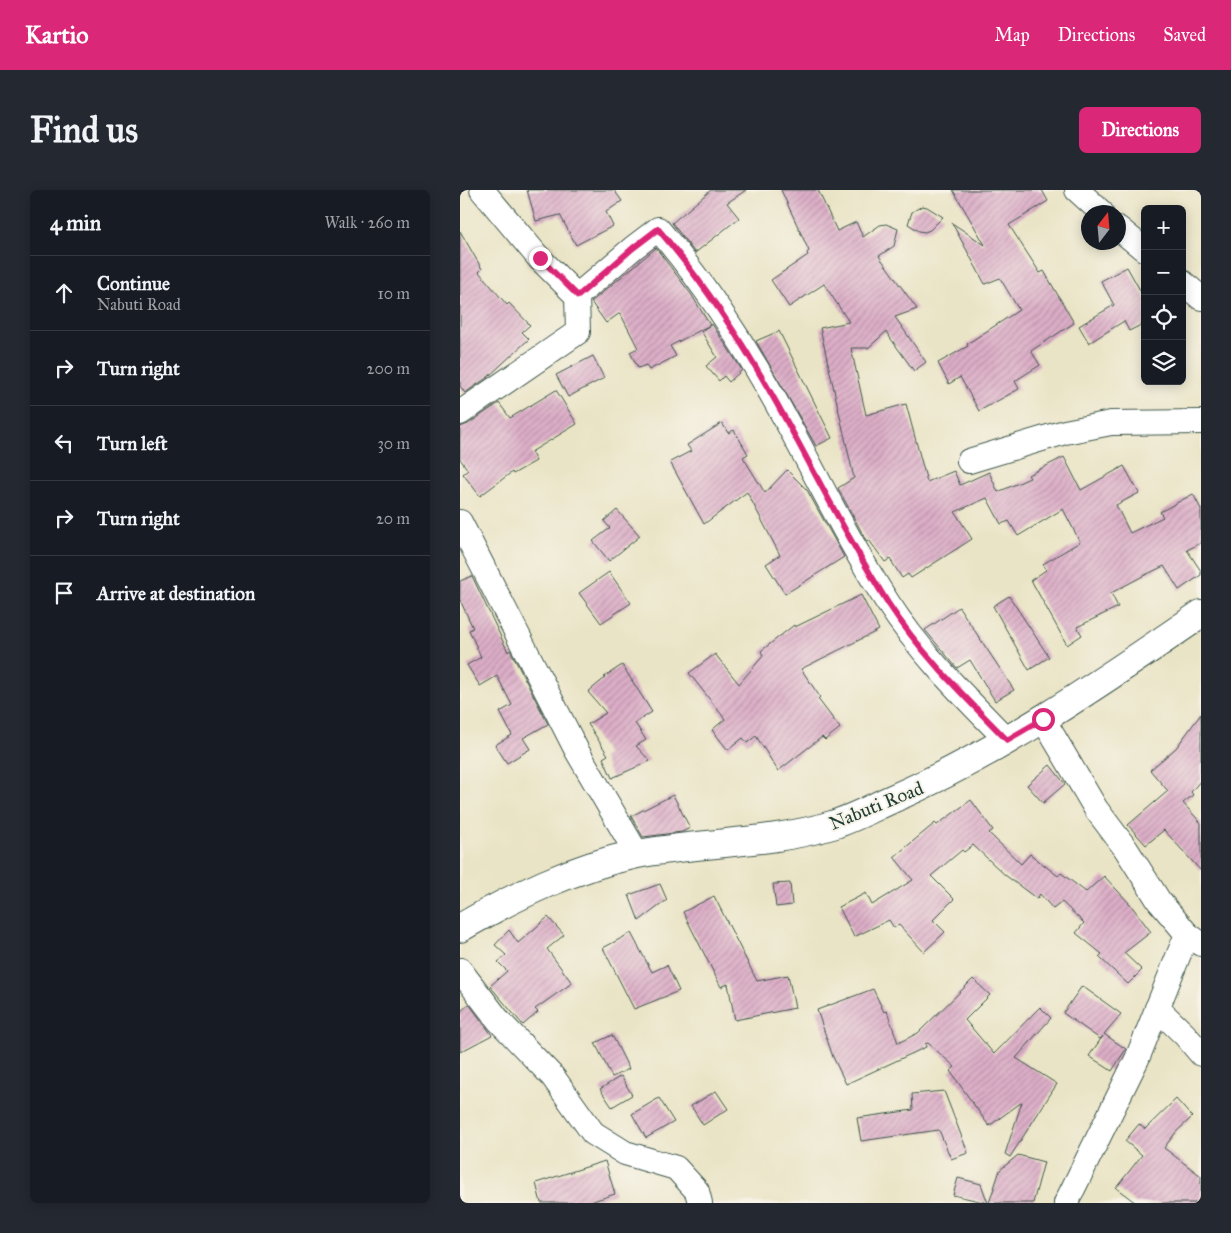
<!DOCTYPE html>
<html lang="en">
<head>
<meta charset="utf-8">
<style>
	:root { --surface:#171b24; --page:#242831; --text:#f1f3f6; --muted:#9ea1a6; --line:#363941; --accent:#db2777 }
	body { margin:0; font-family:"IM FELL Great Primer",serif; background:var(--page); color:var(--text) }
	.controls { position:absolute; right:15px; top:15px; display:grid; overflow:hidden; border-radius:8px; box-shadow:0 2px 12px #0003 }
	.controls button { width:45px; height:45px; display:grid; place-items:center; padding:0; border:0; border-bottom:1px solid var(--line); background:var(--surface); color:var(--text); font:25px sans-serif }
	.compass { position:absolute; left:621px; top:15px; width:45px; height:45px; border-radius:50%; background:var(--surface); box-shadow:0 2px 12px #0003; rotate:16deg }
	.stop { position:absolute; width:15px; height:15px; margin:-11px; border:4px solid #db2777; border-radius:50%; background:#fff }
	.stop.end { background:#db2777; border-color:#fff; box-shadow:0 1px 5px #0008 }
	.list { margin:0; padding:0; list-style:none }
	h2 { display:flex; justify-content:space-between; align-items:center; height:65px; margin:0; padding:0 20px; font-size:21px }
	h2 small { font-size:16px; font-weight:400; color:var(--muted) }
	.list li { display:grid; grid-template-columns:32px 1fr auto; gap:15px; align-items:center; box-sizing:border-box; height:75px; padding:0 20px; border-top:1px solid var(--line) }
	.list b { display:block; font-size:19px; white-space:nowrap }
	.list p { margin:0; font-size:16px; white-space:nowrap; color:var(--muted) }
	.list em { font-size:16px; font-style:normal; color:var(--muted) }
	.icon { flex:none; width:28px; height:28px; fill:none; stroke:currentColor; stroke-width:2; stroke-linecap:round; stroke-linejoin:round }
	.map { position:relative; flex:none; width:741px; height:1013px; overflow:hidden; border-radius:8px }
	header { display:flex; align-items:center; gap:30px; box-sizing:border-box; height:70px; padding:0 25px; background:var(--accent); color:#fff }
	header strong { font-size:24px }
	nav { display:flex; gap:28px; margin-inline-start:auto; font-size:18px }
	.intro { display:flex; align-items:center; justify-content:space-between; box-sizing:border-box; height:120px; padding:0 30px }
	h1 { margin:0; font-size:35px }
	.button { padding:12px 22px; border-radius:8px; background:var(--accent); color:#fff; font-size:18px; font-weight:700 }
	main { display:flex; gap:30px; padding:0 30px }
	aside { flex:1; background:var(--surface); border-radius:8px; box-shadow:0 2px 12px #0003 }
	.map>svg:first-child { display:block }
	.building { fill:url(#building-hatch) }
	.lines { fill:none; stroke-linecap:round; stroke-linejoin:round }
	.minor-casing { stroke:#3d564a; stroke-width:26 }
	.tertiary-casing { stroke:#3d564a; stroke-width:30 }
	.minor { stroke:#fff; stroke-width:24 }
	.tertiary { stroke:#fff; stroke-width:28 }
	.route { stroke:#db2777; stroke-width:6 }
	.labels { text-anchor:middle; stroke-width:4; stroke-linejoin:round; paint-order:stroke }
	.street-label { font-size:19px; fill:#1f3d34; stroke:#f7f3e8 }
</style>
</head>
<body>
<header>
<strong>Kartio</strong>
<nav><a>Map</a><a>Directions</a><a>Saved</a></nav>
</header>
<div class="intro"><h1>Find us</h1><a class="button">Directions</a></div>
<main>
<aside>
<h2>4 min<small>Walk · 260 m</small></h2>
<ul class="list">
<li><svg class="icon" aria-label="ahead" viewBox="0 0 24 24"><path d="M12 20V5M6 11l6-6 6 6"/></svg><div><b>Continue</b><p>Nabuti Road</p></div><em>10 m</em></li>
<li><svg class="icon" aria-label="right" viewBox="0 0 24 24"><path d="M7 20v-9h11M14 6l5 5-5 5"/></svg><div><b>Turn right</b></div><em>200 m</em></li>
<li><svg class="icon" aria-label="left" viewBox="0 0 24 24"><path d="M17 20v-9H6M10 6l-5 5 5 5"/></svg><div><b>Turn left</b></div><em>30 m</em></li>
<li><svg class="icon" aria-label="right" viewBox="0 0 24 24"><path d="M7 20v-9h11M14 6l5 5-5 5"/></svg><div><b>Turn right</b></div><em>20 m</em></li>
<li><svg class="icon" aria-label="arrive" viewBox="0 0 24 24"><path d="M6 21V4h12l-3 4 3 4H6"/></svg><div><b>Arrive at destination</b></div></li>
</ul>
</aside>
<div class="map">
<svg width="741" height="1013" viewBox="0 0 741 1013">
	<defs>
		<pattern id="building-hatch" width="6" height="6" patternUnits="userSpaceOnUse" patternTransform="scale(1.25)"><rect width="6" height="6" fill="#ddaec8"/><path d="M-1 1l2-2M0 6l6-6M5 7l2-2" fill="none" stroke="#b38fa3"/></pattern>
	</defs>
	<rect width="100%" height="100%" fill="#f7f3e8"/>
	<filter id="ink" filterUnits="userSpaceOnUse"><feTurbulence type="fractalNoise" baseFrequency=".02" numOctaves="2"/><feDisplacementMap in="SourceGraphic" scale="10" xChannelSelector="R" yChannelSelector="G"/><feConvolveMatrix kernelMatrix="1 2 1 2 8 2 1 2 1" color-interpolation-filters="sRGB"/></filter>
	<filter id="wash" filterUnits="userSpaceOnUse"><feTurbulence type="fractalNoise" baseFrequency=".0096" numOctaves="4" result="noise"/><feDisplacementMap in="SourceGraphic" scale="20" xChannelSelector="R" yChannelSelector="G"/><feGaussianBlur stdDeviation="1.12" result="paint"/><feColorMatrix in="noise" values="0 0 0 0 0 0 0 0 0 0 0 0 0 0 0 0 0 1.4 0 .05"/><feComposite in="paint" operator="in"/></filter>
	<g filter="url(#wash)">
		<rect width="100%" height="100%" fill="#eae4c6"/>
		<g id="blocks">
			<g class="building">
				<path d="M 67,0 L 154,0 L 162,11 L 146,22 L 153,36 L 116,55 L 100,25 L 76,31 Z"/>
				<path d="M 251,0 L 286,0 L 267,13 L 279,28 L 235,63 L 212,33 Z"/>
				<path d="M 321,0 L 358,0 L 377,41 L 396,32 L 403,47 L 420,35 L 426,34 L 438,39 L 434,56 L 419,66 L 457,119 L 435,127 L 466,172 L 454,181 L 426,142 L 408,158 L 391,158 L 406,225 L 446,214 L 467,292 L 494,281 L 500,295 L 529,282 L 538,302 L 570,288 L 568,285 L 604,267 L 621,300 L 664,276 L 679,303 L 656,315 L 670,343 L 703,327 L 700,322 L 733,304 L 741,319 L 741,353 L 727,360 L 741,381 L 741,385 L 719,400 L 704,376 L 683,386 L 651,403 L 658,417 L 617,437 L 622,445 L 607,455 L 571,390 L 586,380 L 583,374 L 620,352 L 603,319 L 558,346 L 549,331 L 541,334 L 527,308 L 495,322 L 512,349 L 451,388 L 448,384 L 442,388 L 430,369 L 425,372 L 409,350 L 407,352 L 378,298 L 394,288 L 360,138 L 389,132 L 364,94 L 329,117 L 311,90 L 348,65 L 347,63 L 349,61 Z"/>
				<path d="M 493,0 L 582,0 L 588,11 L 549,35 L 580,83 L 584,81 L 614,133 L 571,161 L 580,175 L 555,191 L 559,199 L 519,221 L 500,187 L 489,194 L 478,173 L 508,156 L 507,154 L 559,120 L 540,88 L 525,94 L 492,33 L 525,55 Z"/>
				<path d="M 462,16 L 467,17 L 483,27 L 470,40 L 465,42 L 459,41 L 448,34 L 452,22 Z"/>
				<path d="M 0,41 L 22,79 L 19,82 L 47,115 L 49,113 L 70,135 L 62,142 L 69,149 L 28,187 L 5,203 L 0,196 Z"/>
				<path d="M 196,58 L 231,104 L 250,135 L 210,156 L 216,166 L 189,180 L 186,175 L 178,178 L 170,162 L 178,158 L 160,123 L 146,133 L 131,112 Z"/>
				<path d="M 667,77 L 685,109 L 685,133 L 669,141 L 664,131 L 629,153 L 619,136 L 654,115 L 641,91 Z"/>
				<path d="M 252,134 L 282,180 L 269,192 L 264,186 L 259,191 L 246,176 L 257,167 L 241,141 Z"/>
				<path d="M 319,141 L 372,248 L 356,256 L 296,151 Z"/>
				<path d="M 133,166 L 144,188 L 108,207 L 96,185 Z"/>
				<path d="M 96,200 L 117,234 L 71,262 L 76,271 L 53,284 L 52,282 L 20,306 L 3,284 L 8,280 L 0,269 L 0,237 L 8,234 L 39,213 L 50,228 Z"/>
				<path d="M 262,233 L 268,243 L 274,240 L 288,264 L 283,267 L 305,303 L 327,280 L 347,300 L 384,367 L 325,404 L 306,374 L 320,365 L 287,302 L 244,334 L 210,272 L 231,261 L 227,255 Z"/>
				<path d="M 157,320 L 180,346 L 149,371 L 133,351 L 150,338 L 144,331 Z"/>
				<path d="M 149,382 L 171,413 L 141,433 L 119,403 Z"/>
				<path d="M 12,386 L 48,462 L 50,460 L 88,534 L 63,548 L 70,559 L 47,573 L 35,555 L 52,545 L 40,522 L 52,515 L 37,486 L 20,496 L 7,475 L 21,467 L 9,440 L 13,438 L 0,410 L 0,391 Z"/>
				<path d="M 401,405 L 419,440 L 341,479 L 360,507 L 358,509 L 380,538 L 365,550 L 362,547 L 318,581 L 296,546 L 287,553 L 283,548 L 268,560 L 252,540 L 265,529 L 229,483 L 255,464 L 279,494 L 303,466 L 301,461 L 334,435 L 335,437 Z"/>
				<path d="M 549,406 L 589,467 L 569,480 L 533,416 Z"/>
				<path d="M 499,417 L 554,500 L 535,511 L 510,470 L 497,478 L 465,440 Z"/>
				<path d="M 162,475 L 192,522 L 175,533 L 186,550 L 176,556 L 190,571 L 152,588 L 143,568 L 148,565 L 128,534 L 146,523 L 128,502 L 145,488 L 144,487 Z"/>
				<path d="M 741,524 L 741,590 L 731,602 L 733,605 L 723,613 L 741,633 L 741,681 L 704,640 L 686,655 L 668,635 L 708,601 L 690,580 L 716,558 Z"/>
				<path d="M 590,575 L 605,594 L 583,613 L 567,595 Z"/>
				<path d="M 213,605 L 230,638 L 222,642 L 183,647 L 171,626 Z"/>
				<path d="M 511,610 L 533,640 L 529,643 L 561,674 L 570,664 L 598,686 L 601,683 L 626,702 L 644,686 L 670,714 L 691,742 L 664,763 L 682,780 L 668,794 L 639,767 L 642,764 L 616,743 L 624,733 L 602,712 L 593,719 L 580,704 L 577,709 L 545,685 L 513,655 L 504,662 L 502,660 L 471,686 L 494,709 L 473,730 L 485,742 L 464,762 L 439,735 L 434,738 L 429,730 L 394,747 L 379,717 L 406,703 L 412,715 L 453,690 L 434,667 L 475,633 L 477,635 Z"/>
				<path d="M 330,693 L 332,715 L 316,717 L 313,694 Z"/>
				<path d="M 200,694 L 207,710 L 179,731 L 169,705 Z"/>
				<path d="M 254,706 L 297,791 L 328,785 L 335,818 L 275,830 L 268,794 L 261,797 L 223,722 Z"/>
				<path d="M 88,727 L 104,745 L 87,759 L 112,793 L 75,819 L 78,822 L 63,835 L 30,796 L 47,781 L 38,772 L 46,765 L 35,755 L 49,740 L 58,753 Z"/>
				<path d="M 171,743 L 192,782 L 207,775 L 219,801 L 174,819 L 143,758 Z"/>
				<path d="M 513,789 L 530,805 L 505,830 L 534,864 L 580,817 L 591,828 L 556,868 L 597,894 L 550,967 L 545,964 L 562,912 L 529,936 L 490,881 L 495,877 L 468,853 L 465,854 L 466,857 L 386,894 L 373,867 L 357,820 L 413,799 L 424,822 L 427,821 L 438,853 L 458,843 Z"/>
				<path d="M 622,796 L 661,824 L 644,844 L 666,859 L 652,881 L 629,866 L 643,846 L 640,849 L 603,823 Z"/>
				<path d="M 9,814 L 32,845 L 0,862 L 0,822 Z"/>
				<path d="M 152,845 L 169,879 L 152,887 L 135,853 Z"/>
				<path d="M 161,886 L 172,905 L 152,917 L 140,899 Z"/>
				<path d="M 256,901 L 268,919 L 243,935 L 231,916 Z"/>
				<path d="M 484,901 L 508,963 L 491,969 L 479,940 L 401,951 L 397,928 L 453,920 L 452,904 Z"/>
				<path d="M 199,908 L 214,932 L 186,948 L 172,924 Z"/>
				<path d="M 716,909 L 732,927 L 716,942 L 704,958 L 741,986 L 741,1013 L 676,1013 L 656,998 L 682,965 L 665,951 L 679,934 L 685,939 Z"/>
				<path d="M 558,965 L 584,972 L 573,1013 L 529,1013 L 540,980 Z"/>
				<path d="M 145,971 L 155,1004 L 127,1013 L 81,1013 L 76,993 Z"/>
				<path d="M 498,988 L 521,994 L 528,1013 L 493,1005 Z"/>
			</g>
		</g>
	</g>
	<g filter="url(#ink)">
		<use href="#blocks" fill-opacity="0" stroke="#3d564a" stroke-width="1"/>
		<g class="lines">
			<g class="minor-casing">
				<g id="minor">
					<path d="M 22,0 L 79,68 L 117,106"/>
					<path d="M 617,0 L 641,22"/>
					<path d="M 658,38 L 685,60"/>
					<path d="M 722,92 L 741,108"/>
					<path d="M 0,223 L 118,142 L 117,106 L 173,58 L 198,39 C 240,88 276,142 308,198 C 349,269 383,344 428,413 C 461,464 505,507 547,550"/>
					<path d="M 509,271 L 605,242 L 651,233 L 741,232"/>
					<path d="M 0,332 L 117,561 L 177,664"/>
					<path d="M 583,529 L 636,619 L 666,659 L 699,711 L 727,744 L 741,754"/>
					<path d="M 0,780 L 39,831 L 93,887 L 133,943 L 165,963 L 216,978 L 237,1001 L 240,1013"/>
					<path d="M 697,818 L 725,845 L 741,864"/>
					<path d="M 606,1013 L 677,869 L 727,744"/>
				</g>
			</g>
			<g class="tertiary-casing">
				<path id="tertiary" d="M 0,738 C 55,706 114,677 177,664 C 241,652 309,654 372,635 C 392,629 412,618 432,609 C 542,561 642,492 741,424"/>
			</g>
			<use href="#minor" class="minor"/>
			<use href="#tertiary" class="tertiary"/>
		</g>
	</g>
	<g class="lines" filter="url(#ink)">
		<path class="route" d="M 80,68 L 118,106 L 173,58 L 198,39 C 240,88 276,142 308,198 C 349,269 384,344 428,413 C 461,464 505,507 547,550 L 583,529"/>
	</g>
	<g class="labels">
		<g class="street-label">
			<text transform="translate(416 615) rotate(-22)" y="7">Nabuti Road</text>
		</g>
	</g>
</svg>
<div class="controls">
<button>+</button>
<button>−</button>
<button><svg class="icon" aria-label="locate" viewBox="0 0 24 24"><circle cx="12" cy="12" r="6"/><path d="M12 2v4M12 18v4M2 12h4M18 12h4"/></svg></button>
<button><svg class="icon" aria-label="layers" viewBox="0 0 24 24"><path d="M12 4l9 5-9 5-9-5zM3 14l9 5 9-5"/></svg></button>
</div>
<svg class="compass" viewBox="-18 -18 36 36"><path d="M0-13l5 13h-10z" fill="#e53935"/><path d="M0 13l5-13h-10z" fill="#9ea1a6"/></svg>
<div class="stop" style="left:583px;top:529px"></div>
<div class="stop end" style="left:80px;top:68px"></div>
</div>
</main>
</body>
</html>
